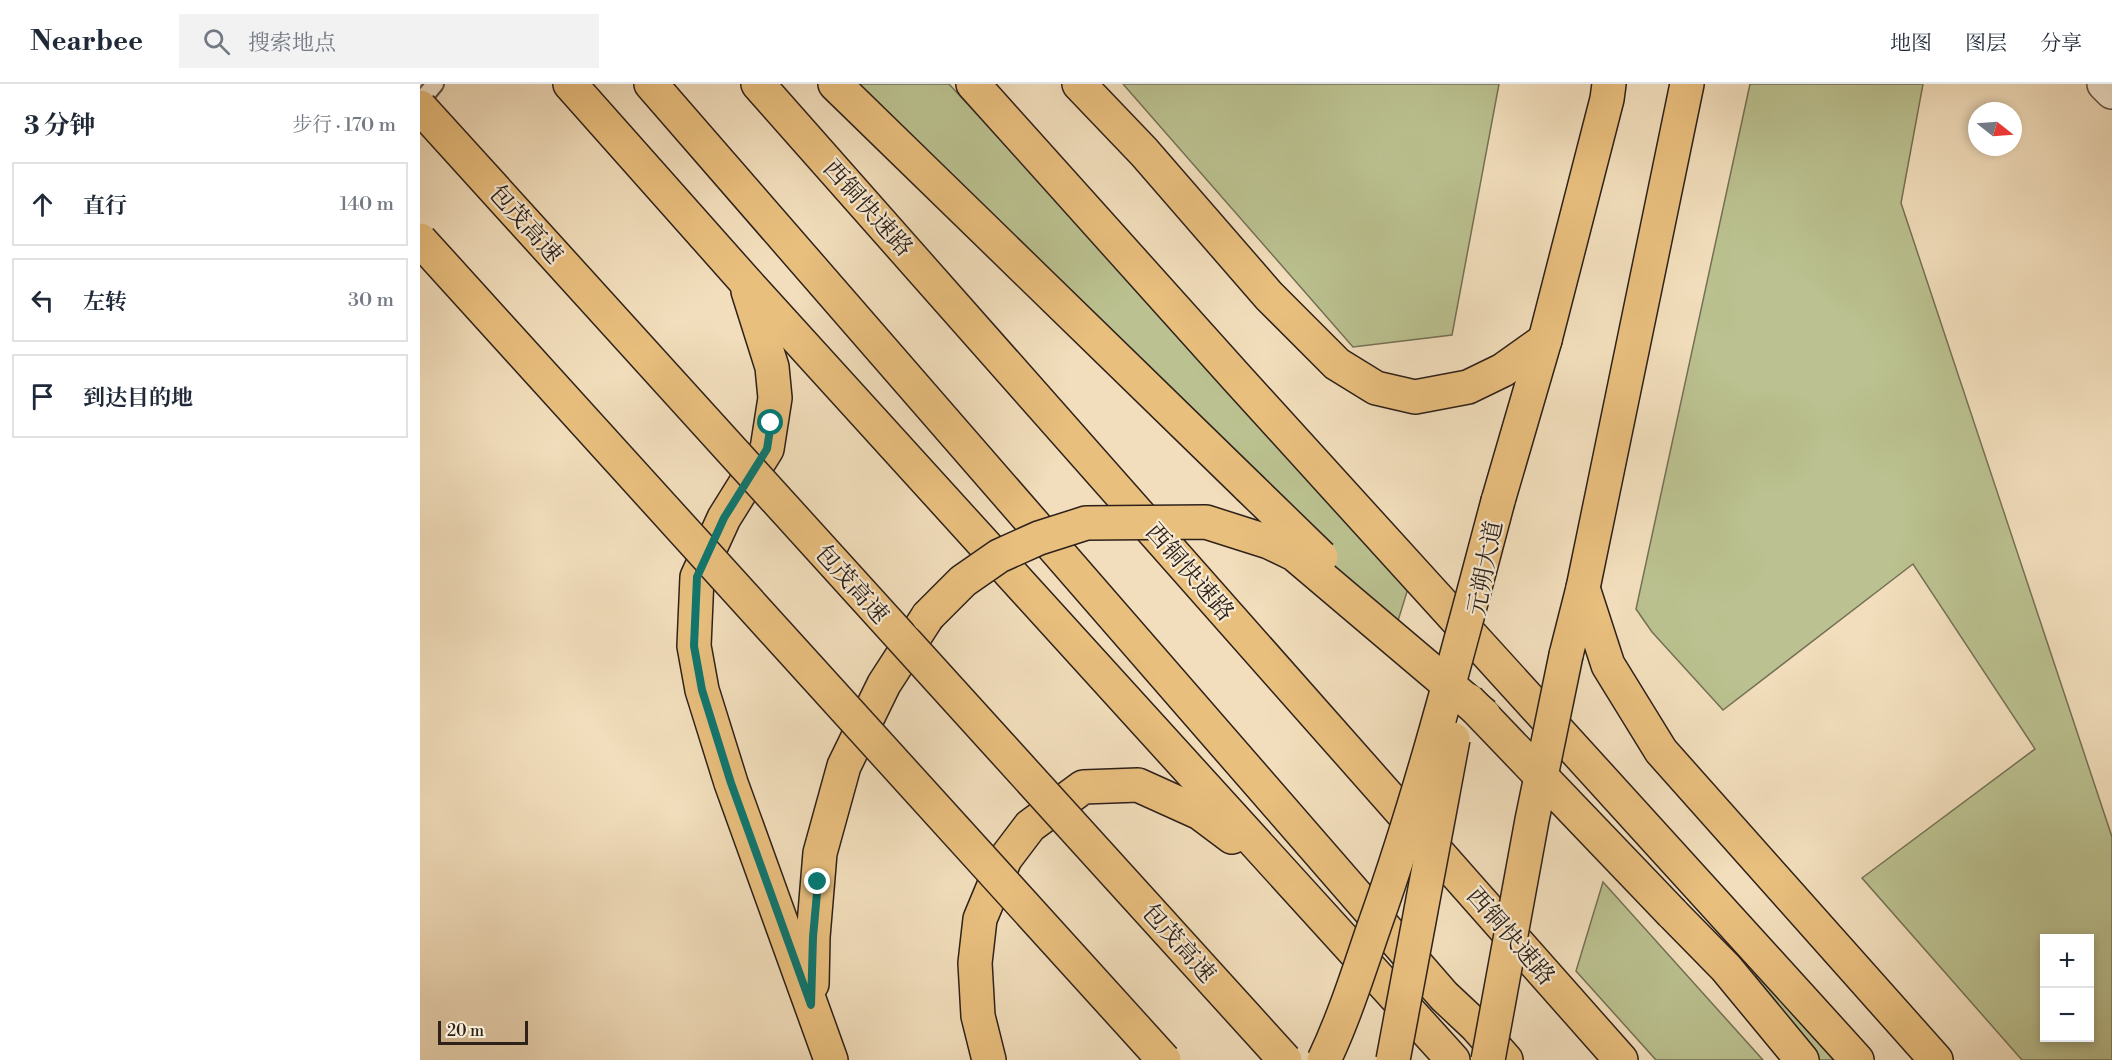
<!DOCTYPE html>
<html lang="zh">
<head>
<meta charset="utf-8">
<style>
	:root { --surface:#fff; --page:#f2f2f3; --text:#1f2937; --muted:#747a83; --line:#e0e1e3 }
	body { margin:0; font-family:"Libre Bodoni","Noto Serif SC",serif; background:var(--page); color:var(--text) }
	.controls { position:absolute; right:18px; bottom:18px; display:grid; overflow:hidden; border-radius:0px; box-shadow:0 3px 9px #0003 }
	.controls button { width:54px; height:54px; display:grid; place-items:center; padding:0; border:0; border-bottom:2px solid var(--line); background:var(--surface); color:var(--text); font:30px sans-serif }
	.compass { position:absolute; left:1548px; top:18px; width:54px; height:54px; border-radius:50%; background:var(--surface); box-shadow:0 3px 9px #0003; rotate:107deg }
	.scale { position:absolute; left:18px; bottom:15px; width:90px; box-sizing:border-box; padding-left:6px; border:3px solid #2d211a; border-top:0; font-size:16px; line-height:21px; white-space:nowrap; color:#2d211a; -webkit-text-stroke:4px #f7ead3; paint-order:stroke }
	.stop { position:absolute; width:18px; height:18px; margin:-14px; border:4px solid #0f766e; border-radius:50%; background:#fff }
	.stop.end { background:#0f766e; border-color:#fff; box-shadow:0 2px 6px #0008 }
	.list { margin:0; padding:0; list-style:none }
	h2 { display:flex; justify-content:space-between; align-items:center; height:78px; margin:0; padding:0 24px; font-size:26px }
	h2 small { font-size:20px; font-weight:400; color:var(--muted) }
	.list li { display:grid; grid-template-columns:39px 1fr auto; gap:18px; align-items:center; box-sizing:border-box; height:84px; margin:0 12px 12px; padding:0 12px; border:2px solid var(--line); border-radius:0px }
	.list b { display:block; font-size:22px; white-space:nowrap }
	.list em { font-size:20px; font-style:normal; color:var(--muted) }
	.icon { flex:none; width:33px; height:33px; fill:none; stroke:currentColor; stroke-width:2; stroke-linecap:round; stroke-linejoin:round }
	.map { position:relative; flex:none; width:1692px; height:976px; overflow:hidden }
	header { display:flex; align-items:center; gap:36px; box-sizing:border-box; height:84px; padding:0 30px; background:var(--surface); border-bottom:2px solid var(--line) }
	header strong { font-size:28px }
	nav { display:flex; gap:33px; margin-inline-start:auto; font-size:21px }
	.search { width:420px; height:54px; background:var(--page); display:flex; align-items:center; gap:15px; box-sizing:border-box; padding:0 21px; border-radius:0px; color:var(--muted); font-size:22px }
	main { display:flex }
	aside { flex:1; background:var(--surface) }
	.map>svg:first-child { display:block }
	.green { fill:#bbc190; stroke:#747155; stroke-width:1.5; fill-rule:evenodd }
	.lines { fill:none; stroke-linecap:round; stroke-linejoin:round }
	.lane-casing { stroke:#5e5042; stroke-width:20 }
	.street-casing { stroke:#5e5042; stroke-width:36 }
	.primary-casing { stroke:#2d211a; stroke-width:36 }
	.highway-casing { stroke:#2d211a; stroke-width:36 }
	.lane { stroke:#f7ead3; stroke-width:16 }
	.street { stroke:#f7ead3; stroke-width:33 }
	.primary { stroke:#e9bf7e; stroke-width:33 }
	.highway { stroke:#e9bf7e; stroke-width:33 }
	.primary-bridge-casing { stroke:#2d211a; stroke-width:36; stroke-linecap:butt }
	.highway-bridge-casing { stroke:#2d211a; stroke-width:36; stroke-linecap:butt }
	.primary-bridge { stroke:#e9bf7e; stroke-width:33 }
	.highway-bridge { stroke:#e9bf7e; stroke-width:33 }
	.route { stroke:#0f766e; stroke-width:8 }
	.labels { text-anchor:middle; stroke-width:4.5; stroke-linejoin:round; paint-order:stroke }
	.street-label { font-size:24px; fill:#2d211a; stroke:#f7ead3 }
</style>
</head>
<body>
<header>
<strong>Nearbee</strong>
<div class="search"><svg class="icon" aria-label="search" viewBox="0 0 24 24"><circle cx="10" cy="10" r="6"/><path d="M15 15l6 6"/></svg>搜索地点</div>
<nav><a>地图</a><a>图层</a><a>分享</a></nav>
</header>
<main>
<aside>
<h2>3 分钟<small>步行 · 170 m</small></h2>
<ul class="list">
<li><svg class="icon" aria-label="ahead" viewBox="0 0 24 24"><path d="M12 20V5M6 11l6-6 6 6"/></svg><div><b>直行</b></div><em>140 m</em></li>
<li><svg class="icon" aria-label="left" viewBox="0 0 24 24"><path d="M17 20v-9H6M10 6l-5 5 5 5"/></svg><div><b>左转</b></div><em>30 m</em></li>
<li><svg class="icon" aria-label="arrive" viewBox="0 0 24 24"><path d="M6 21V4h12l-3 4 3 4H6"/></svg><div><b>到达目的地</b></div></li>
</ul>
</aside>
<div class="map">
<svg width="1692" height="976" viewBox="0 0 1692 976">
	<rect width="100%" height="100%" fill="#f2debc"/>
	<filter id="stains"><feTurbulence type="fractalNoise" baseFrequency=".00333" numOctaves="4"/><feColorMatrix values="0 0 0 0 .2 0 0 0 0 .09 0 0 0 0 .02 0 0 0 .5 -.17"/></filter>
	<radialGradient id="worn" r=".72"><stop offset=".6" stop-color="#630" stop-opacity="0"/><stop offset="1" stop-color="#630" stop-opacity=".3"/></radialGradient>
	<g class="green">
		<path d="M 420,0 L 529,0 L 990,498 L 977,540 L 743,334 Z"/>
		<path d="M 703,0 L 1079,0 L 1032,251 L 933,263 Z"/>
		<path d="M 1330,0 L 1503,0 L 1481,119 L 1692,753 L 1692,976 L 1602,976 L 1442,794 L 1615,665 L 1493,480 L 1303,626 L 1232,548 L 1216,525 ZM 1624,854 L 1670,854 L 1670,954 L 1624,954 Z"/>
		<path d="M 1183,798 L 1343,976 L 1236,976 L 1156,887 Z"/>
		<path d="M 1343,879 L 1431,976 L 1383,976 L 1329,907 Z"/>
	</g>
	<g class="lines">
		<g class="lane-casing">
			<path id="lane" d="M 0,18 L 15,0"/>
		</g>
		<g class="street-casing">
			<path id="street" d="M 1684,0 L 1692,8"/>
		</g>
		<g class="primary-casing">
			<g id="primary">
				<path d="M 150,0 L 325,197 L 1033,976"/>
				<path d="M 415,0 L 829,403"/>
				<path d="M 553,0 L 817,294 L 1437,976"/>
				<path d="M 659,0 L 724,68 L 849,212 L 917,280 L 956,304 L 995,313 L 1048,303 L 1083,286 L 1125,256"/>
				<path d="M 328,207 L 352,283 L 355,314 L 347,365 L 304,434 L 277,493 L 274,562 L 282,606 L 311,699 L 411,976"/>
				<path d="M 1078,417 L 1125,256 L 1187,15 L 1189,0"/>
				<path d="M 1163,504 L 1188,581 L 1241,667 L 1516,976"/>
				<path d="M 1146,571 L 1163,504 L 1267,0"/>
				<path d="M 1252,829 L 1306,884 L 1382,976"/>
				<path d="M 392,900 L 393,853 L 400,769 L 424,682 L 464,600 L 508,532"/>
				<path d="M 569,976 L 558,932 L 555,879 L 560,835 L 585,775 L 610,742 L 663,703 L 718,701 L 780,729 L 812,753"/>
			</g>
		</g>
		<g class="highway-casing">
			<g id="highway">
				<path d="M 231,0 L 1024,912 L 1056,942 L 1086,976"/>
				<path d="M 338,0 L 1201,976"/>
			</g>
		</g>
		<use href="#lane" class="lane"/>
		<use href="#street" class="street"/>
		<use href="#primary" class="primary"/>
		<use href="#highway" class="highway"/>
		<g class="primary-bridge-casing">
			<g id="primary-bridge">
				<path d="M 829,403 L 901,473"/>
				<path d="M 508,532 L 543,497 L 579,472 L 619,454 L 666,439 L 786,438 L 849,458 L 874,470 L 1064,631"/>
				<path d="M 1048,616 L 1252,829"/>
				<path d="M 904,976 C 925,932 939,886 955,840 C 1004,702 1040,559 1078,417"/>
				<path d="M 973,976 L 1033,655"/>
				<path d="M 1068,976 L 1112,736 L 1146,571"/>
			</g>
		</g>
		<g class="highway-bridge-casing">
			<g id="highway-bridge">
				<path d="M 0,23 L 865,976"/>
				<path d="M 0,156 L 744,976"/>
			</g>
		</g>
		<use href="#primary-bridge" class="primary-bridge"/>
		<use href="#highway-bridge" class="highway-bridge"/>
	</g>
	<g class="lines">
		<path class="route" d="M 351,339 L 347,365 L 304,434 L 277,493 L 274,562 L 282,606 L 311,699 L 391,921 L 393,853 L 398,798"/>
	</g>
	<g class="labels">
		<g class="street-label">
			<text transform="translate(448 124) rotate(48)" y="8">西铜快速路</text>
			<text transform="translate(106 140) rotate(48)" y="8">包茂高速</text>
			<text transform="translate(1065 484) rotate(-79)" y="8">元朔大道</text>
			<text transform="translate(770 488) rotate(49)" y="8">西铜快速路</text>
			<text transform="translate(432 500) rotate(48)" y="8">包茂高速</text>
			<text transform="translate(1091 852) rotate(49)" y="8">西铜快速路</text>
			<text transform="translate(759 859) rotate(48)" y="8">包茂高速</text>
		</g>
	</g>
	<rect width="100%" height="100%" filter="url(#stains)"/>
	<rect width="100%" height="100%" fill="url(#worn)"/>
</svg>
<div class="controls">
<button>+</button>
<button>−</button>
</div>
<svg class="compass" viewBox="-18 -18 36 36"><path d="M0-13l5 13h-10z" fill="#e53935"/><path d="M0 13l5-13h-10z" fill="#747a83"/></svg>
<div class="scale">20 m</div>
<div class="stop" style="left:351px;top:339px"></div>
<div class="stop end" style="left:398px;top:798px"></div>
</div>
</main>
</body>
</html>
